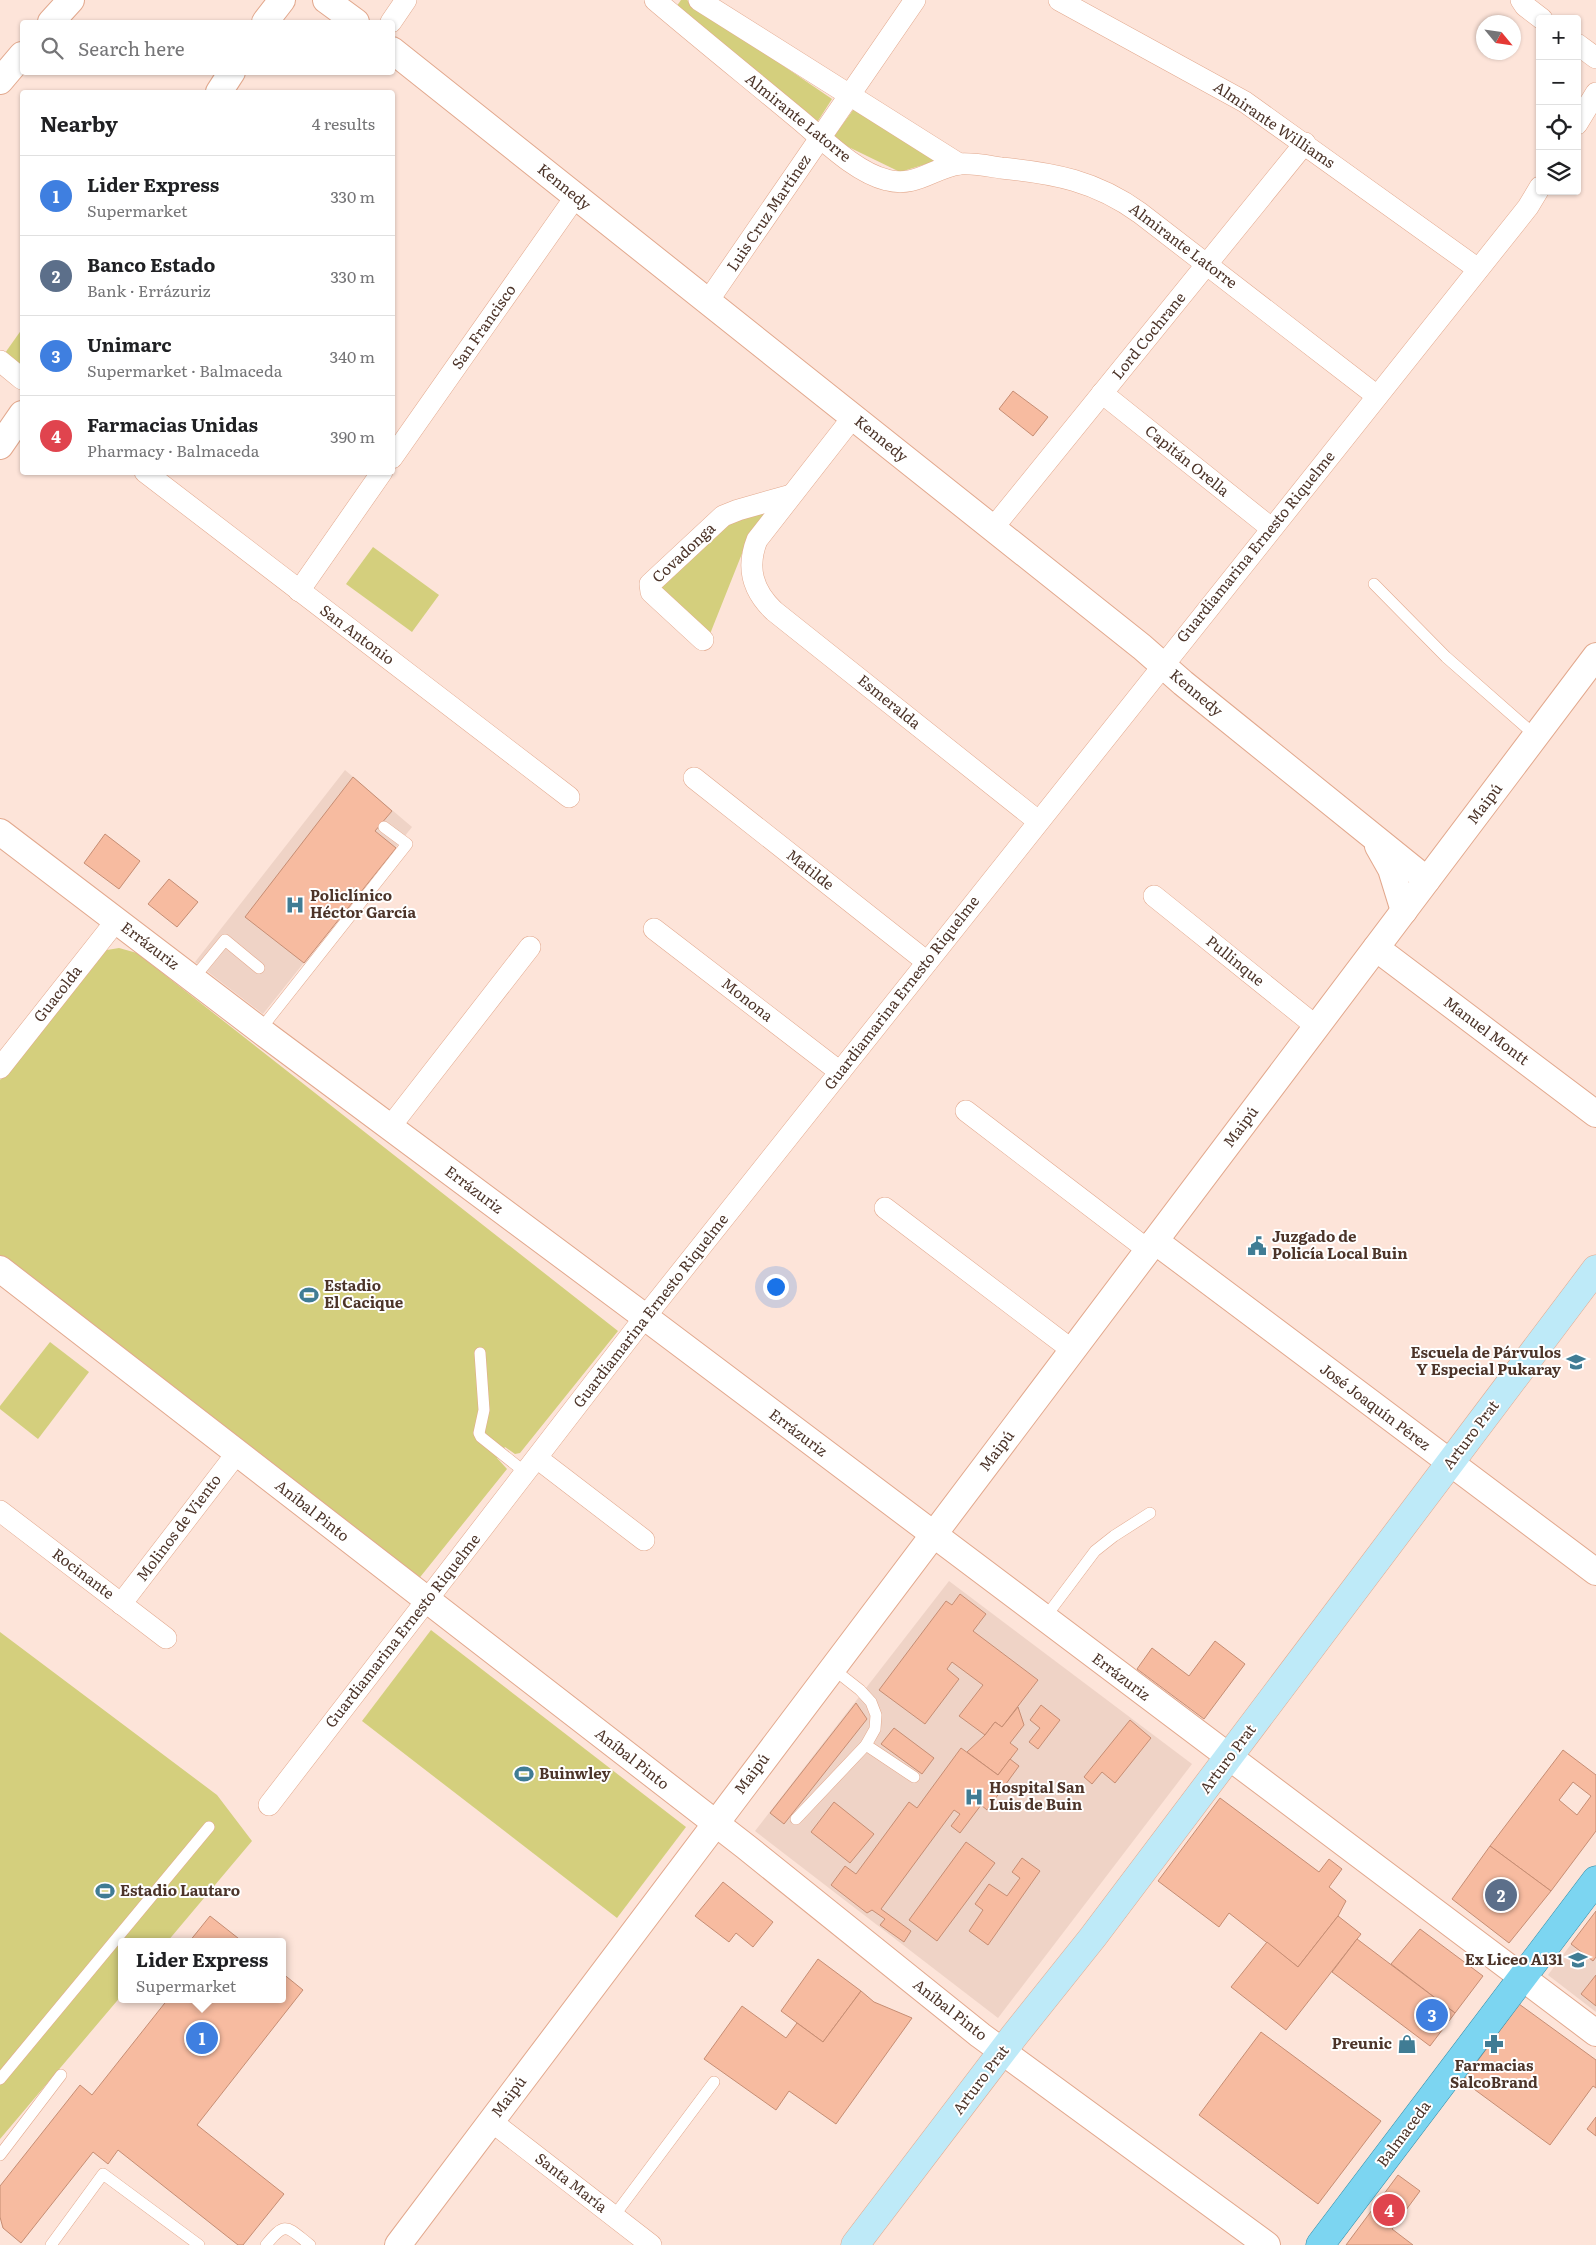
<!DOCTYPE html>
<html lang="en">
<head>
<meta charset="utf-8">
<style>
	:root { --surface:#fff; --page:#f2f2f2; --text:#202124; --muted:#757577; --line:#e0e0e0; --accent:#0f766e }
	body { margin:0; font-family:Literata,serif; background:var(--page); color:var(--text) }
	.controls { position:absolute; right:15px; top:15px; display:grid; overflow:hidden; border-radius:5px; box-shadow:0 1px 4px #0004 }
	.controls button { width:45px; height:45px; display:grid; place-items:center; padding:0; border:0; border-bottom:1px solid var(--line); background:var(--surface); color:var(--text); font:25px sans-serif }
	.compass { position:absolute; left:1476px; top:15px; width:45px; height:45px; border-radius:50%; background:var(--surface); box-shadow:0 1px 4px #0004; rotate:119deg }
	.you { position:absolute; left:775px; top:1286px; width:18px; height:18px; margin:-12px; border:4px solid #fff; border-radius:50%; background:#1a73e8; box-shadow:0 0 0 8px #1a73e833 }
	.badge { display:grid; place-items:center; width:32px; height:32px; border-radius:50%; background:var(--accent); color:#fff; font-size:16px; font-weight:700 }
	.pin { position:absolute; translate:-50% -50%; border:2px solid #fff; box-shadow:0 1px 5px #0006 }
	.popup { position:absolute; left:118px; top:1938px; width:168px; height:65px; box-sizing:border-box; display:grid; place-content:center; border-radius:5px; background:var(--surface); filter:drop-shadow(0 1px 4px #0005); font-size:16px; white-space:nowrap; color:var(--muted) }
	.popup b { font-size:19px; color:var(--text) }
	.popup::after { content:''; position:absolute; left:50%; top:100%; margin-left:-10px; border:10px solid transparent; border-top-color:var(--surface) }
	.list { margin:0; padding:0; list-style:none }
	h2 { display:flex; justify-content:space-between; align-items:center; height:65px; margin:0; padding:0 20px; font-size:21px }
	h2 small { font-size:16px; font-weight:400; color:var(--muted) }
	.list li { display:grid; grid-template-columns:32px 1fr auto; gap:15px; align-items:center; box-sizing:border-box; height:80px; padding:0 20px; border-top:1px solid var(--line) }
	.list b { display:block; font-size:19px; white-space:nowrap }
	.list p { margin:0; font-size:16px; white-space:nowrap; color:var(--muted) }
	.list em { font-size:16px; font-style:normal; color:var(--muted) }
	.icon { flex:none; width:28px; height:28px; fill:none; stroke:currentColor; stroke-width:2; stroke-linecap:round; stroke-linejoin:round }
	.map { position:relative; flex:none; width:1596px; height:2245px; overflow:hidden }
	.search { position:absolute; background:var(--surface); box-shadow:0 1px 4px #0004; left:20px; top:20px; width:375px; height:55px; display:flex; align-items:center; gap:12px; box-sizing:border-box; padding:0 18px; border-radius:5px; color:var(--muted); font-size:19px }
	.panel { position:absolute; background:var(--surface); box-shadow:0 1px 4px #0004; left:20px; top:90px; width:375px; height:385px; border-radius:5px }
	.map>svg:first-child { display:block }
	.built { fill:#efd3c6 }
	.green { fill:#d4cf7d }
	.building { fill:#f7bba0; stroke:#c68d73; fill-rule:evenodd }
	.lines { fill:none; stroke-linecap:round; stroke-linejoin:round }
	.service-casing { stroke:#e2a88d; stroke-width:12 }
	.minor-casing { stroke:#e2a88d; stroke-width:22 }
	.tertiary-casing { stroke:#e2a88d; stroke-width:28 }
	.secondary-casing { stroke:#e2a88d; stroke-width:29 }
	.primary-casing { stroke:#338aa4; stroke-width:29 }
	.service { stroke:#fff; stroke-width:11 }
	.minor { stroke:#fff; stroke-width:21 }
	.tertiary { stroke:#fff; stroke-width:26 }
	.secondary { stroke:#beeaf8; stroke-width:28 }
	.primary { stroke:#7cd5f1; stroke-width:28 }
	.labels { text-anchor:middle; stroke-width:4; stroke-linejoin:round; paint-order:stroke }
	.street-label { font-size:15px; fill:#4c3429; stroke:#fff }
	.poi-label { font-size:15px; font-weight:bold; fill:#4c3429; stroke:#fff; text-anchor:start }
</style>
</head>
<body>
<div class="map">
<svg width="1596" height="2245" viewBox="0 0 1596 2245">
	<rect width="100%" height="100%" fill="#fde4d9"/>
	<g class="built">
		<path d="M 345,770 L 412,827 L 263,1014 L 195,962 Z"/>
		<path d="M 949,1581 L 1192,1764 L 998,2018 L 755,1831 Z"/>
		<path d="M 1596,1911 L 1596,2012 L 1548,1975 Z"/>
	</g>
	<g class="green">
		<path d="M 681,0 L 687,0 L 832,99 L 816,124 L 674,10 Z"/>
		<path d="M 856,106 L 939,160 L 900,172 L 832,139 Z"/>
		<path d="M 22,329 L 22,367 L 5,353 Z"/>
		<path d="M 767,509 L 745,546 L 708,639 L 655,588 L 732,520 Z"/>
		<path d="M 373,547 L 439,595 L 412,632 L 346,584 Z"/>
		<path d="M 119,948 L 137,953 L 618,1331 L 520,1453 L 515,1454 L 505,1447 L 497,1458 L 507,1469 L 417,1581 L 0,1258 L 0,1080 L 101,951 Z"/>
		<path d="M 50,1342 L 89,1372 L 38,1439 L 0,1409 L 0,1406 Z"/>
		<path d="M 431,1630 L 686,1827 L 617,1918 L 362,1721 Z"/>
		<path d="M 0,1632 L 217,1795 L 252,1841 L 167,1942 L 122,1942 L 122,1995 L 0,2139 Z"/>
	</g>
	<g class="building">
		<path d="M 1013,391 L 1048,417 L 1033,436 L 999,409 Z"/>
		<path d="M 353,777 L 392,811 L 375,831 L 396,848 L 304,963 L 245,917 Z"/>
		<path d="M 105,834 L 140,861 L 119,889 L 84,863 Z"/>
		<path d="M 169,879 L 198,902 L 177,927 L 148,904 Z"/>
		<path d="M 960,1594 L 986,1614 L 973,1631 L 1038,1680 L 1002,1727 L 995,1722 L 985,1735 L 959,1716 L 983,1685 L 952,1662 L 947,1669 L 959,1679 L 925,1724 L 879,1690 L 946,1601 L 952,1605 Z"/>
		<path d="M 1215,1641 L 1245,1664 L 1204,1719 L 1137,1669 L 1152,1648 L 1189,1676 Z"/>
		<path d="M 856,1703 L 867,1719 L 784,1824 L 770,1813 Z"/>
		<path d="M 1041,1705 L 1060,1720 L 1038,1749 L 1029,1742 L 1040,1728 L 1030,1720 Z"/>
		<path d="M 1018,1707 L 1024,1725 L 1010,1743 L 1018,1749 L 998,1775 L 967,1752 L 985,1735 L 995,1722 L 1002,1727 Z"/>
		<path d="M 1130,1720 L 1151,1738 L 1115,1783 L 1102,1772 L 1092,1784 L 1084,1777 Z"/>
		<path d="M 894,1728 L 934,1758 L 922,1774 L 881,1744 Z"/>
		<path d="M 961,1748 L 998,1775 L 1010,1759 L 1019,1766 L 987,1810 L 981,1805 L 960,1833 L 951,1826 L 960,1814 L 954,1810 L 881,1909 L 911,1931 L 904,1942 L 880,1925 L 885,1919 L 872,1910 L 867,1913 L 831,1885 L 845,1866 L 856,1874 L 909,1802 L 917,1808 Z"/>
		<path d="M 1563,1750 L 1596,1775 L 1596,1831 L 1551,1891 L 1490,1846 ZM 1573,1782 L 1591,1796 L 1577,1815 L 1559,1800 Z"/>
		<path d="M 1220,1798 L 1319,1872 L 1329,1859 L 1342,1869 L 1329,1887 L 1346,1901 L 1338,1916 L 1298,1967 L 1229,1913 L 1219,1927 L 1158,1881 Z"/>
		<path d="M 834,1802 L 874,1834 L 850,1863 L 811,1832 Z"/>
		<path d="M 966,1842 L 995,1863 L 937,1941 L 909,1920 Z"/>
		<path d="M 1490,1846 L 1551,1891 L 1509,1943 L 1452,1899 Z"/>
		<path d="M 1022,1858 L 1040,1871 L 988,1945 L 969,1931 L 983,1910 L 975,1904 L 989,1884 L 1007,1896 L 1020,1878 L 1012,1872 Z"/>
		<path d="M 723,1882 L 773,1922 L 753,1947 L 736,1933 L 729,1942 L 695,1916 Z"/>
		<path d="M 1596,1911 L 1596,1957 L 1593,1961 L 1571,1944 Z"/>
		<path d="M 210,1916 L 243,1942 L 189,1942 Z"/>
		<path d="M 1338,1916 L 1361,1934 L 1286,2030 L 1231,1987 L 1267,1942 L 1298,1967 Z"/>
		<path d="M 1420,1929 L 1483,1976 L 1455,2013 L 1391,1964 Z"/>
		<path d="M 1357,1939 L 1455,2013 L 1430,2046 L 1332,1972 Z"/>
		<path d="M 818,1959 L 861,1991 L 823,2042 L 781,2011 Z"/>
		<path d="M 282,1973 L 303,1990 L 197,2125 L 284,2194 L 243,2245 L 238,2245 L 118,2150 L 108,2164 L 93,2152 L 21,2243 L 3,2228 L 0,2217 L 0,2186 L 80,2085 L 92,2095 L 168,1999 L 282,1999 Z"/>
		<path d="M 1596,1975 L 1596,2006 L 1581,1994 Z"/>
		<path d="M 861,1991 L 874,2002 L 912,2018 L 836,2124 L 789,2091 L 776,2110 L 704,2059 L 742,2006 L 786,2038 L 797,2023 L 823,2042 Z"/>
		<path d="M 1519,2004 L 1596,2060 L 1596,2088 L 1593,2086 L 1550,2145 L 1463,2081 Z"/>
		<path d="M 1261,2032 L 1381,2121 L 1318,2204 L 1199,2115 Z"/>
		<path d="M 1596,2117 L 1596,2136 L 1587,2129 Z"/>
		<path d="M 1398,2175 L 1420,2191 L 1392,2229 L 1413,2245 L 1346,2245 Z"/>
	</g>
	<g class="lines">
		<g class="service-casing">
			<g id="service">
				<path d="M 1374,584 L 1446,657 L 1536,736"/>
				<path d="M 193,979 L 225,940 L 259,968"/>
				<path d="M 260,1030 L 407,844 L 384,827"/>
				<path d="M 480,1353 L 484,1410 L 479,1433 L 481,1437 L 526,1473"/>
				<path d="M 1044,1619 L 1095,1551 L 1114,1536 L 1150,1513"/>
				<path d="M 866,1745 L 914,1777"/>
				<path d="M 796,1819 L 866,1745 L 875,1729 L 876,1715 L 871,1702 L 860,1690 L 832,1668"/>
				<path d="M 0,2079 L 209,1827"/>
				<path d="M 0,2155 L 61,2075"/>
				<path d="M 614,2216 L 714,2082"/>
				<path d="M 51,2245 L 103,2174 L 199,2245"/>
				<path d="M 266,2245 C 286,2220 287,2227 310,2245"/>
			</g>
		</g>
		<g class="minor-casing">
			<g id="minor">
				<path d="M 655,0 C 701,39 748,77 795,116 C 821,137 854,172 887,180 C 916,188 934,167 960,164 C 973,163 988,166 1001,168 C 1054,173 1096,181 1140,213 L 1377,396"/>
				<path d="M 699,0 L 959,164"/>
				<path d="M 1059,0 L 1245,102 L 1478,269"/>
				<path d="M 1521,0 L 1525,6 L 1542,19"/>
				<path d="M 391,22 L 406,0"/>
				<path d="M 1577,44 L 1596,58"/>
				<path d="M 1577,124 L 1596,93"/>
				<path d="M 708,301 L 915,0"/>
				<path d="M 0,361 L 22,379"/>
				<path d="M 1102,393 L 1271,528"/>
				<path d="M 853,417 L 757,540 C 746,568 753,591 774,611 L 1038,821"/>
				<path d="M 392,458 L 576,196"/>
				<path d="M 145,472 L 569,797"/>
				<path d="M 993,528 L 1305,143"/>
				<path d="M 299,591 L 382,472"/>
				<path d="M 703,640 L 651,592 L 650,584 L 723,516 L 738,510 L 791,495"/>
				<path d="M 694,778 L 927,962"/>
				<path d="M 1154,896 L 1317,1027"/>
				<path d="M 654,929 L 840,1072"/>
				<path d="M 0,1068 L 116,921"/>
				<path d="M 966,1111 L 1148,1250"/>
				<path d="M 390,1127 L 530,947"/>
				<path d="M 885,1208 L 1072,1350"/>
				<path d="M 537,1458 L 644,1540"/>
				<path d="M 0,1511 L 166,1638"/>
				<path d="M 121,1604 L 237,1453"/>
				<path d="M 269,1805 L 645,1317 L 1528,207 L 1540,187"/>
				<path d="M 491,2121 L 651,2245"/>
			</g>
		</g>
		<g class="tertiary-casing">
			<g id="tertiary">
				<path d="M 326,0 L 356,22"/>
				<path d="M 51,22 L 71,0"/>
				<path d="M 265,22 L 282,0"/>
				<path d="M 392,50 L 1142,647 L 1183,683 L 1427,880"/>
				<path d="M 0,81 L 22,55"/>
				<path d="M 219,92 L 232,72"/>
				<path d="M 0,446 L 22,414"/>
				<path d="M 0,832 L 269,1037 L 645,1317 L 1596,2033"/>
				<path d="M 1378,846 L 1391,869 L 1404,911"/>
				<path d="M 1376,948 L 1596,1114"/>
				<path d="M 1155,1241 L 1596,1572"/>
				<path d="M 0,1269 L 745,1846 L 980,2035 L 1267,2245"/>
				<path d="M 398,2245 L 1596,656"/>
			</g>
		</g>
		<g class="secondary-casing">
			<path id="secondary" d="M 855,2245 L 1014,2036 L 1093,1937 L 1596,1269"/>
		</g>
		<g class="primary-casing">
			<path id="primary" d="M 1320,2245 L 1596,1880"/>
		</g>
		<use href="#service" class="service"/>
		<use href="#minor" class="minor"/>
		<use href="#tertiary" class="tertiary"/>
		<use href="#secondary" class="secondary"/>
		<use href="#primary" class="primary"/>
	</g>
	<defs>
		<g id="hospital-bare" transform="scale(1.5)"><path d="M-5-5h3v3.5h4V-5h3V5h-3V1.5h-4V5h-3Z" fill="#407c94" stroke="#fff" stroke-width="2.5" paint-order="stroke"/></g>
		<g id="civic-bare" transform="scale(1.5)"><path d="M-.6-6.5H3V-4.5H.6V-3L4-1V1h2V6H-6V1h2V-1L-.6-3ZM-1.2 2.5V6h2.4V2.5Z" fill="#407c94" stroke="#fff" stroke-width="2.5" paint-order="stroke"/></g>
		<g id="stadium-bare" transform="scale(1.5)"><path d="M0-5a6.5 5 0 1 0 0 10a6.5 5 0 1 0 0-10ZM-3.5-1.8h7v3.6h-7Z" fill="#407c94" stroke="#fff" stroke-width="2.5" paint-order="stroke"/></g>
		<g id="school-bare" transform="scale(1.5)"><path d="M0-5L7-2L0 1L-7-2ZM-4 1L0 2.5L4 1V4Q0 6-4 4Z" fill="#407c94" stroke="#fff" stroke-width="2.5" paint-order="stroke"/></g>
		<g id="shop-bare" transform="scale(1.5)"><path d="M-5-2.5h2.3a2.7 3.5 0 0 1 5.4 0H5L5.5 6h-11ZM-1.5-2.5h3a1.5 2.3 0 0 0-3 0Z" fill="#407c94" stroke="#fff" stroke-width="2.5" paint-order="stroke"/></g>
		<g id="pharmacy-bare" transform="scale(1.5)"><path d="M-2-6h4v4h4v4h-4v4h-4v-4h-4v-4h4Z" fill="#407c94" stroke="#fff" stroke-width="2.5" paint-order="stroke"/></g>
	</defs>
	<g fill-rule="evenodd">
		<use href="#hospital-bare" x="295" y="905"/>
		<use href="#civic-bare" x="1257" y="1246"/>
		<use href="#stadium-bare" x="309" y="1295"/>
		<use href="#school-bare" x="1576" y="1362"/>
		<use href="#stadium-bare" x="524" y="1774"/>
		<use href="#hospital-bare" x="974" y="1797"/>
		<use href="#stadium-bare" x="105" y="1891"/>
		<use href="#school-bare" x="1578" y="1960"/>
		<use href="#shop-bare" x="1407" y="2044"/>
		<use href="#pharmacy-bare" x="1494" y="2044"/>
	</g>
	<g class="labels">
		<g class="street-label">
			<text transform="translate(798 118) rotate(39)" y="5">Almirante Latorre</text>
			<text transform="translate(1274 125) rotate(34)" y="5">Almirante Williams</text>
			<text transform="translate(564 187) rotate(39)" y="5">Kennedy</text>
			<text transform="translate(769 213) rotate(-56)" y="5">Luis Cruz Martínez</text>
			<text transform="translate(1183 246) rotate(37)" y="5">Almirante Latorre</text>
			<text transform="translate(484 327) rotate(-55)" y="5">San Francisco</text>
			<text transform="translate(1149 336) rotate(-51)" y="5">Lord Cochrane</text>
			<text transform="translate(881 439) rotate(39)" y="5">Kennedy</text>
			<text transform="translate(1187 461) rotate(39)" y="5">Capitán Orella</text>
			<text transform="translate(1256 547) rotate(-51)" y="5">Guardiamarina Ernesto Riquelme</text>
			<text transform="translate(684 553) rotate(-43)" y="5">Covadonga</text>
			<text transform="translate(357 635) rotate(37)" y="5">San Antonio</text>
			<text transform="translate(1196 693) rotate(40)" y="5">Kennedy</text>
			<text transform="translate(889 702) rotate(39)" y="5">Esmeralda</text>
			<text transform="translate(1485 804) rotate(-53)" y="5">Maipú</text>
			<text transform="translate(810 870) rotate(38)" y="5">Matilde</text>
			<text transform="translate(150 946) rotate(37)" y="5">Errázuriz</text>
			<text transform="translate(1235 961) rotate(39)" y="5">Pullinque</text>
			<text transform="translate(902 993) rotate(-52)" y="5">Guardiamarina Ernesto Riquelme</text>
			<text transform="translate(58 994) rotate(-52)" y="5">Guacolda</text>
			<text transform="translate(747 1000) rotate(38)" y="5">Monona</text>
			<text transform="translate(1486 1031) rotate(37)" y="5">Manuel Montt</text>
			<text transform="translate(1241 1127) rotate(-53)" y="5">Maipú</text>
			<text transform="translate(474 1190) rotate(37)" y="5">Errázuriz</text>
			<text transform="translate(651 1311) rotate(-52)" y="5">Guardiamarina Ernesto Riquelme</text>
			<text transform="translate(1375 1407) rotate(37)" y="5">José Joaquín Pérez</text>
			<text transform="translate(798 1433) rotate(37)" y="5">Errázuriz</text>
			<text transform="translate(1471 1435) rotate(-53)" y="5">Arturo Prat</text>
			<text transform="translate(997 1451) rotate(-53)" y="5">Maipú</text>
			<text transform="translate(312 1511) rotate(38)" y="5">Aníbal Pinto</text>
			<text transform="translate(179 1528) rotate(-53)" y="5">Molinos de Viento</text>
			<text transform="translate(83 1574) rotate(37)" y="5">Rocinante</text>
			<text transform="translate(403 1631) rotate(-52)" y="5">Guardiamarina Ernesto Riquelme</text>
			<text transform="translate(1121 1677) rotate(37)" y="5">Errázuriz</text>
			<text transform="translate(632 1759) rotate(38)" y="5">Aníbal Pinto</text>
			<text transform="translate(1228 1759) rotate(-53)" y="5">Arturo Prat</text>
			<text transform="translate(752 1774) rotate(-53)" y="5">Maipú</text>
			<text transform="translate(950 2010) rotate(38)" y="5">Aníbal Pinto</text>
			<text transform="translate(981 2080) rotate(-53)" y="5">Arturo Prat</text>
			<text transform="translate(509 2097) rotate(-53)" y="5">Maipú</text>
			<text transform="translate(1404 2134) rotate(-53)" y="5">Balmaceda</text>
			<text transform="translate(571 2183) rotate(38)" y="5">Santa María</text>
		</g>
		<g class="poi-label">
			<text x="310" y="901">Policlínico<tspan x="310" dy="17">Héctor García</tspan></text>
			<text x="1272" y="1242">Juzgado de<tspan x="1272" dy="17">Policía Local Buin</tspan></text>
			<text x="324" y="1291">Estadio<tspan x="324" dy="17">El Cacique</tspan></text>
			<text x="1561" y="1358" text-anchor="end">Escuela de Párvulos<tspan x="1561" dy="17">Y Especial Pukaray</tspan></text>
			<text x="539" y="1779">Buinwley</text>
			<text x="989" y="1793">Hospital San<tspan x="989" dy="17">Luis de Buin</tspan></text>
			<text x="120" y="1896">Estadio Lautaro</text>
			<text x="1563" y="1965" text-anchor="end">Ex Liceo A131</text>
			<text x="1392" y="2049" text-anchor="end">Preunic</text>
			<text x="1494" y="2071" text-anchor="middle">Farmacias<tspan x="1494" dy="17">SalcoBrand</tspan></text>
		</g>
	</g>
</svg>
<div class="controls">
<button>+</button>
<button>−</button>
<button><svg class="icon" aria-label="locate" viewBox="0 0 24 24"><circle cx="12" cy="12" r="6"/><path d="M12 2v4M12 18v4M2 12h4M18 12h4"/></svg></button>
<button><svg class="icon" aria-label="layers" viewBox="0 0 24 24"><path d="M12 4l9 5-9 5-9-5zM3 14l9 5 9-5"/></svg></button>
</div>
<svg class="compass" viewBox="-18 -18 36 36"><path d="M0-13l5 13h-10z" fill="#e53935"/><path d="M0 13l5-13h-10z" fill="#757577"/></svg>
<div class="you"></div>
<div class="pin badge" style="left:202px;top:2038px;background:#3f7fe0">1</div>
<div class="popup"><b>Lider Express</b>Supermarket</div>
<div class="pin badge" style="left:1501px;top:1895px;background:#5c6f8a">2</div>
<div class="pin badge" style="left:1432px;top:2015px;background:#3f7fe0">3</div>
<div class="pin badge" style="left:1389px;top:2210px;background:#e0444e">4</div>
<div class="search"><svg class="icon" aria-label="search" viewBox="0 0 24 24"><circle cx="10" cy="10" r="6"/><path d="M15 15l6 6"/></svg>Search here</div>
<section class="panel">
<h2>Nearby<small>4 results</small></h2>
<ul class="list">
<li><span class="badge" style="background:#3f7fe0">1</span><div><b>Lider Express</b><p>Supermarket</p></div><em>330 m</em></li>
<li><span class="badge" style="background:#5c6f8a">2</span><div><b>Banco Estado</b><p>Bank · Errázuriz</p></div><em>330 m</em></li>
<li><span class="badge" style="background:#3f7fe0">3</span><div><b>Unimarc</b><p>Supermarket · Balmaceda</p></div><em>340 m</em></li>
<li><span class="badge" style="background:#e0444e">4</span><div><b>Farmacias Unidas</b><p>Pharmacy · Balmaceda</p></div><em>390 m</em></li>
</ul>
</section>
</div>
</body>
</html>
